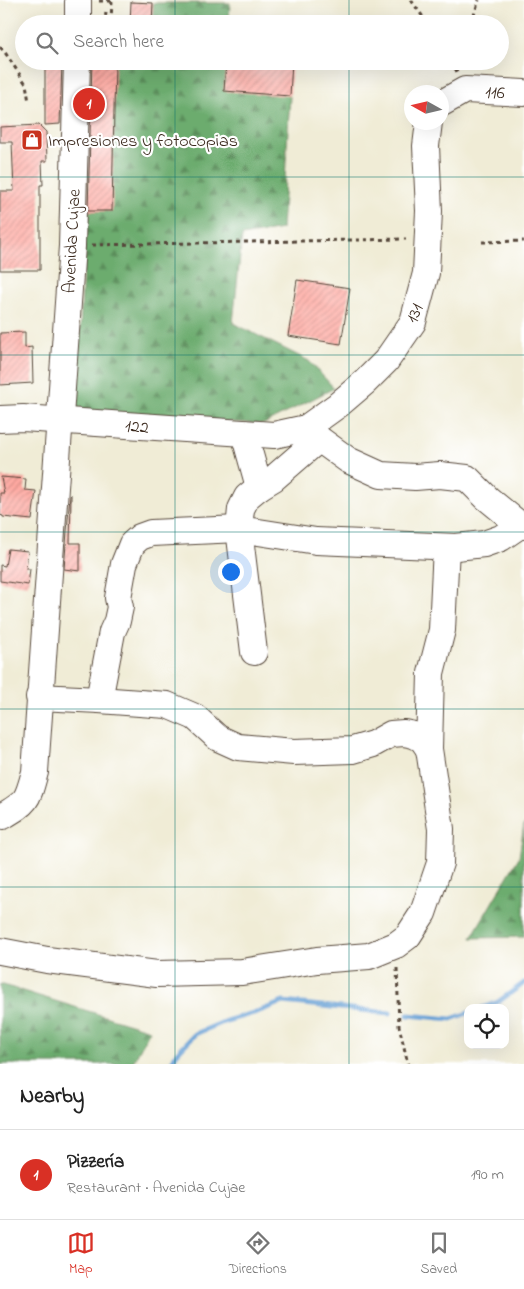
<!DOCTYPE html>
<html lang="en">
<head>
<meta charset="utf-8">
<style>
	:root { --surface:#fff; --page:#f6f6f6; --text:#222; --muted:#767676; --line:#e0e0e0; --accent:#d93025 }
	body { margin:0; font-family:"Indie Flower",sans-serif; background:var(--page); color:var(--text) }
	.controls { position:absolute; right:15px; bottom:15px; display:grid; overflow:hidden; border-radius:10px; box-shadow:0 5px 20px #0002 }
	.controls button { width:45px; height:45px; display:grid; place-items:center; padding:0; border:0; border-bottom:1px solid var(--line); background:var(--surface); color:var(--text); font:25px sans-serif }
	.compass { position:absolute; left:404px; top:85px; width:45px; height:45px; border-radius:50%; background:var(--surface); box-shadow:0 5px 20px #0002; rotate:278deg }
	.you { position:absolute; left:230px; top:571px; width:18px; height:18px; margin:-12px; border:4px solid #fff; border-radius:50%; background:#1a73e8; box-shadow:0 0 0 8px #1a73e833 }
	.badge { display:grid; place-items:center; width:32px; height:32px; border-radius:50%; background:var(--accent); color:#fff; font-size:16px; font-weight:700 }
	.pin { position:absolute; translate:-50% -50%; border:2px solid #fff; box-shadow:0 1px 5px #0006 }
	.list { margin:0; padding:0; list-style:none }
	h2 { display:flex; justify-content:space-between; align-items:center; height:65px; margin:0; padding:0 20px; font-size:21px }
	h2 small { font-size:16px; font-weight:400; color:var(--muted) }
	.list li { display:grid; grid-template-columns:32px 1fr auto; gap:15px; align-items:center; box-sizing:border-box; height:90px; padding:0 20px; border-top:1px solid var(--line) }
	.list b { display:block; font-size:19px; white-space:nowrap }
	.list p { margin:0; font-size:16px; white-space:nowrap; color:var(--muted) }
	.list em { font-size:16px; font-style:normal; color:var(--muted) }
	.icon { flex:none; width:28px; height:28px; fill:none; stroke:currentColor; stroke-width:2; stroke-linecap:round; stroke-linejoin:round }
	.map { position:relative; flex:none; width:524px; height:1064px; overflow:hidden }
	.search { position:absolute; background:var(--surface); box-shadow:0 5px 20px #0002; left:15px; right:15px; top:15px; height:55px; display:flex; align-items:center; gap:12px; box-sizing:border-box; padding:0 18px; border-radius:28px; color:var(--muted); font-size:19px }
	.sheet { height:155px; background:var(--surface) }
	nav { display:flex; justify-content:space-around; align-items:center; box-sizing:border-box; height:70px; border-top:1px solid var(--line); background:var(--surface); font-size:14px; color:var(--muted) }
	nav a { display:grid; justify-items:center; gap:2px }
	nav .on { color:var(--accent) }
	.map>svg:first-child { display:block }
	.forest { fill:url(#forest-firs); stroke:#546b46 }
	.lines { fill:none; stroke-linecap:round; stroke-linejoin:round }
	.stream { stroke:#659fd4; stroke-width:5 }
	.building { fill:url(#building-hatch) }
	.minor-casing { stroke:#56473a; stroke-width:28 }
	.path { stroke:#56473a; stroke-width:3; stroke-dasharray:4 4; stroke-linecap:butt }
	.minor { stroke:#fff; stroke-width:26 }
	.grid { fill:none; stroke:#0f766e; stroke-width:1; stroke-opacity:0.55 }
	.labels { text-anchor:middle; stroke-width:4.5; stroke-linejoin:round; paint-order:stroke }
	.street-label { font-size:18px; fill:#3b2a1e; stroke:#fff }
	.poi-label { font-size:18px; fill:#3b2a1e; stroke:#fff; text-anchor:start }
</style>
</head>
<body>
<div class="map">
<svg width="524" height="1064" viewBox="0 0 524 1064">
	<defs>
		<pattern id="forest-firs" width="22" height="20" patternUnits="userSpaceOnUse" patternTransform="scale(1.25)"><rect width="22" height="20" fill="#6cac6e"/><path d="M5 1l3.5 6h-7zM16 11l3.5 6h-7z" fill="#5a8c5a"/></pattern>
		<pattern id="building-hatch" width="6" height="6" patternUnits="userSpaceOnUse" patternTransform="scale(1.25)"><rect width="6" height="6" fill="#ffa9a1"/><path d="M-1 1l2-2M0 6l6-6M5 7l2-2" fill="none" stroke="#d08a83"/></pattern>
	</defs>
	<rect width="100%" height="100%" fill="#fff"/>
	<filter id="ink" filterUnits="userSpaceOnUse"><feTurbulence type="fractalNoise" baseFrequency=".02" numOctaves="2"/><feDisplacementMap in="SourceGraphic" scale="10" xChannelSelector="R" yChannelSelector="G"/><feConvolveMatrix kernelMatrix="1 2 1 2 8 2 1 2 1" color-interpolation-filters="sRGB"/></filter>
	<filter id="wash" filterUnits="userSpaceOnUse"><feTurbulence type="fractalNoise" baseFrequency=".0096" numOctaves="4" result="noise"/><feDisplacementMap in="SourceGraphic" scale="20" xChannelSelector="R" yChannelSelector="G"/><feGaussianBlur stdDeviation="1.12" result="paint"/><feColorMatrix in="noise" values="0 0 0 0 0 0 0 0 0 0 0 0 0 0 0 0 0 1.4 0 .05"/><feComposite in="paint" operator="in"/></filter>
	<g filter="url(#wash)">
		<rect width="100%" height="100%" fill="#f0ecd6"/>
		<g class="forest">
			<path d="M 153,3 L 230,3 L 229,24 L 152,24 Z"/>
			<path d="M 115,61 L 226,61 L 290,96 L 282,229 L 242,236 L 233,323 L 309,361 L 334,388 L 264,424 L 76,412 L 86,211 L 111,211 Z"/>
			<path d="M 524,824 L 524,937 L 471,938 L 519,857 Z"/>
			<path d="M 0,984 L 150,1030 L 132,1064 L 0,1064 Z"/>
		</g>
		<g class="lines">
			<g class="stream">
				<path d="M 482,1008 L 498,1002 L 524,983"/>
				<path d="M 408,1015 L 451,1019 L 468,1013"/>
				<path d="M 171,1064 L 176,1054 L 195,1034 L 226,1021 L 257,1012 L 283,1002 L 390,1013"/>
			</g>
		</g>
		<g id="blocks">
			<g class="building">
				<path d="M 131,2 L 153,3 L 152,24 L 130,24 Z"/>
				<path d="M 45,61 L 62,61 L 60,124 L 45,125 Z"/>
				<path d="M 92,61 L 115,61 L 112,211 L 88,211 Z"/>
				<path d="M 226,61 L 292,61 L 290,96 L 224,91 Z"/>
				<path d="M 39,125 L 46,132 L 47,161 L 42,161 L 43,185 L 40,185 L 40,270 L 0,270 L 0,191 L 14,191 L 12,142 L 0,142 L 0,127 Z"/>
				<path d="M 297,280 L 350,288 L 341,344 L 288,336 Z"/>
				<path d="M 25,332 L 25,348 L 32,347 L 33,383 L 0,385 L 0,333 Z"/>
				<path d="M 1,477 L 26,479 L 25,490 L 36,491 L 32,520 L 3,517 L 3,516 L 0,515 L 0,493 L 4,493 Z"/>
				<path d="M 70,495 L 71,495 L 71,498 L 70,543 L 80,543 L 80,571 L 64,569 Z"/>
				<path d="M 8,549 L 28,551 L 26,569 L 30,569 L 28,585 L 0,581 L 0,565 L 5,566 Z"/>
			</g>
		</g>
	</g>
	<g filter="url(#ink)">
		<use href="#blocks" fill-opacity="0" stroke="#56473a" stroke-width="1"/>
		<g class="lines">
			<g class="minor-casing">
				<g id="minor">
					<path d="M 78,0 L 78,24"/>
					<path d="M 442,103 L 465,90 L 524,93"/>
					<path d="M 0,419 L 23,418 L 274,435 L 306,428 L 338,405 L 365,382 L 386,361 L 413,322 L 426,273 L 429,211 L 426,146 L 429,122"/>
					<path d="M 306,428 L 319,439 L 348,460 L 381,475 L 415,477 L 440,475 L 467,478 L 487,498 L 520,525 L 524,526"/>
					<path d="M 244,433 L 259,487"/>
					<path d="M 254,652 L 239,529 L 241,509 L 247,497 L 259,487 L 274,478 L 319,439"/>
					<path d="M 39,697 L 99,700 L 167,705 L 195,717 L 218,738 L 238,747 L 294,752 L 353,750 L 373,744 L 391,734 L 404,733 L 414,735 L 422,739 L 429,749"/>
					<path d="M 99,700 L 112,632 L 117,621 L 120,607 L 118,598 L 124,564 L 132,544 L 140,537 L 151,533 L 239,529 L 316,541 L 456,547 L 484,544 L 501,538 L 520,525"/>
					<path d="M 3,816 C 28,801 27,801 35,772 L 72,246 L 77,61"/>
					<path d="M 0,951 L 47,960 L 157,974 L 242,972 L 317,960 L 369,956 L 396,945 L 408,936 L 423,913 L 440,863 L 441,829 L 429,749 L 431,673 L 442,630 L 446,547"/>
				</g>
			</g>
			<g class="path">
				<path d="M 411,0 L 428,24"/>
				<path d="M 99,1 L 112,1"/>
				<path d="M 106,12 L 105,21 L 111,22 L 112,0"/>
				<path d="M 471,24 L 479,0"/>
				<path d="M 0,47 L 4,51 L 26,84 L 29,102"/>
				<path d="M 452,61 L 457,72"/>
				<path d="M 456,70 L 459,61"/>
				<path d="M 482,242 L 524,241"/>
				<path d="M 92,245 L 406,239"/>
				<path d="M 397,968 L 399,1026 L 408,1064"/>
			</g>
			<use href="#minor" class="minor"/>
		</g>
	</g>
	<path class="grid" d="M 175,0 L 175,24M 349,0 L 349,24M 175,61 L 175,1064M 349,61 L 349,1064M 0,177 L 524,177M 0,355 L 524,355M 0,532 L 524,532M 0,709 L 524,709M 0,887 L 524,887"/>
	<defs>
		<g id="shop-square" transform="scale(1.125)"><rect x="-9" y="-9" width="18" height="18" rx="4" fill="#c8321e" stroke="#fff"/><path d="M-5-2.5h2.3a2.7 3.5 0 0 1 5.4 0H5L5.5 6h-11ZM-1.5-2.5h3a1.5 2.3 0 0 0-3 0Z" fill="#fff"/></g>
	</defs>
	<g fill-rule="evenodd">
		<use href="#shop-square" x="32" y="140"/>
	</g>
	<g class="labels">
		<g class="street-label">
			<text transform="translate(495 92) rotate(3)" y="6">116</text>
			<text transform="translate(71 241) rotate(-87)" y="6">Avenida Cujae</text>
			<text transform="translate(414 313) rotate(-69)" y="6">131</text>
			<text transform="translate(137 426) rotate(4)" y="6">122</text>
		</g>
		<g class="poi-label">
			<text x="48" y="146">Impresiones y fotocopias</text>
		</g>
	</g>
</svg>
<div class="controls">
<button><svg class="icon" aria-label="locate" viewBox="0 0 24 24"><circle cx="12" cy="12" r="6"/><path d="M12 2v4M12 18v4M2 12h4M18 12h4"/></svg></button>
</div>
<svg class="compass" viewBox="-18 -18 36 36"><path d="M0-13l5 13h-10z" fill="#e53935"/><path d="M0 13l5-13h-10z" fill="#767676"/></svg>
<div class="you"></div>
<div class="pin badge" style="left:89px;top:104px">1</div>
<div class="search"><svg class="icon" aria-label="search" viewBox="0 0 24 24"><circle cx="10" cy="10" r="6"/><path d="M15 15l6 6"/></svg>Search here</div>
</div>
<section class="sheet">
<h2>Nearby<small></small></h2>
<ul class="list">
<li><span class="badge">1</span><div><b>Pizzería</b><p>Restaurant · Avenida Cujae</p></div><em>190 m</em></li>
</ul>
</section>
<nav>
<a class="on"><svg class="icon" aria-label="map" viewBox="0 0 24 24"><path d="M3 6l6-2 6 2 6-2v14l-6 2-6-2-6 2zM9 4v14M15 6v14"/></svg>Map</a>
<a><svg class="icon" aria-label="directions" viewBox="0 0 24 24"><path d="M12 3l9 9-9 9-9-9zM9 14v-3h6M13 9l2 2-2 2"/></svg>Directions</a>
<a><svg class="icon" aria-label="saved" viewBox="0 0 24 24"><path d="M7 4h10v16l-5-4-5 4z"/></svg>Saved</a>
</nav>
</body>
</html>
